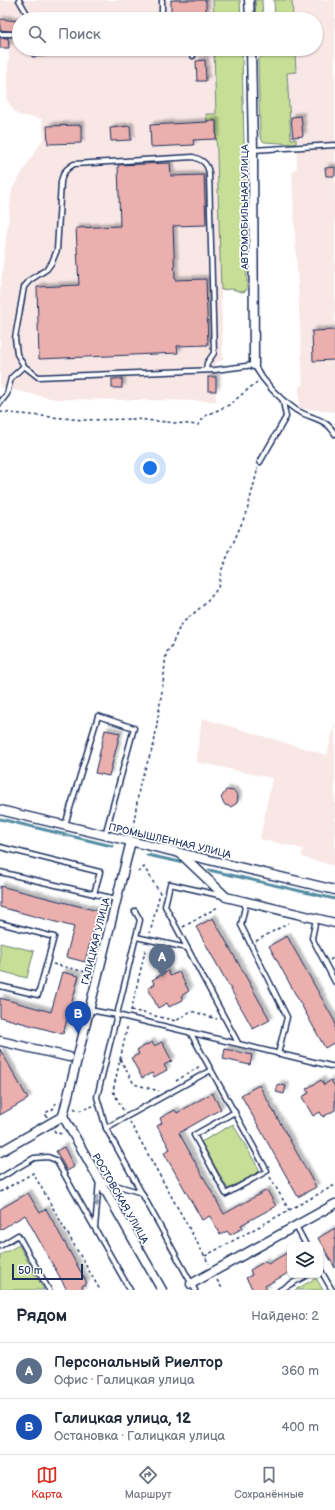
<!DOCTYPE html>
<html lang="ru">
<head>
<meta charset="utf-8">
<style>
	:root { --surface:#fff; --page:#f2f2f3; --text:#1f2937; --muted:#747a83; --line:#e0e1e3; --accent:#d93025 }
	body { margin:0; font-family:"Balsamiq Sans",sans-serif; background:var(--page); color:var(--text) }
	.controls { position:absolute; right:12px; bottom:12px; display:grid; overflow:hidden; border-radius:8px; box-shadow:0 1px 3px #0004 }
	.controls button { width:36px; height:36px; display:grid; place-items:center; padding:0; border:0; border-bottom:1px solid var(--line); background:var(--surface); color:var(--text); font:20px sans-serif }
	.scale { position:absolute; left:12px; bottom:10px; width:71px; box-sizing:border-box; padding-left:4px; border:2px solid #1b2f5e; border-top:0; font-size:11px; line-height:14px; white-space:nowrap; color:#1b2f5e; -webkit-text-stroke:3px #fff; paint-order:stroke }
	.you { position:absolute; left:150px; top:468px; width:14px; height:14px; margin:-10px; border:3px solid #fff; border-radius:50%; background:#1a73e8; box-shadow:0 0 0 6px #1a73e833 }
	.badge { display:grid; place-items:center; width:26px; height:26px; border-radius:50%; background:var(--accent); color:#fff; font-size:13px; font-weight:700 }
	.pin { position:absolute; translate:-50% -33px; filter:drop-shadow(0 1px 2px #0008) }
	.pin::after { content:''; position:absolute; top:21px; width:14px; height:12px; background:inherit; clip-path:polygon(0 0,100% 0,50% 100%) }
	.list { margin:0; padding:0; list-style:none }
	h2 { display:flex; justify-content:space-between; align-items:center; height:52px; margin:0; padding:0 16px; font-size:17px }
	h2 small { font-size:13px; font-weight:400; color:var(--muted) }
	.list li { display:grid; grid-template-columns:26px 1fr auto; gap:12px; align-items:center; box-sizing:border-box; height:56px; padding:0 16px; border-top:1px solid var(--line) }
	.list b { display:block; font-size:15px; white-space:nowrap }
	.list p { margin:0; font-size:13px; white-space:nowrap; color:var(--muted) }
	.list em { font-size:13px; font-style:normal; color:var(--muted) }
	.icon { flex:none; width:22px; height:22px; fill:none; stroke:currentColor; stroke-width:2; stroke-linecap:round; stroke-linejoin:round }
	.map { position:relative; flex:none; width:335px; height:1290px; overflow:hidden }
	.search { position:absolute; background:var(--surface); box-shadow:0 1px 3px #0004; left:12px; right:12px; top:12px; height:44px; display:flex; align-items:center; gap:10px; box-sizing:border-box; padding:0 14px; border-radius:22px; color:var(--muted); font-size:15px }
	.sheet { height:164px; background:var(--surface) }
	nav { display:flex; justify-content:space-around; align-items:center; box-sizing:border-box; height:56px; border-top:1px solid var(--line); background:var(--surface); font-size:11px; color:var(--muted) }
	nav a { display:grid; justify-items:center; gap:2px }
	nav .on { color:var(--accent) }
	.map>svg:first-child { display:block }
	.built { fill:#f9e7e6 }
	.green { fill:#c6de95; stroke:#70867a }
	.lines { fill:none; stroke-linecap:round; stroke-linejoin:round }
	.stream { stroke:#548da4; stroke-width:3 }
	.building { fill:#ebafad; stroke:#1b2f5e; filter:url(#shadow) }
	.lane-casing { stroke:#1b2f5e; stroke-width:7 }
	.street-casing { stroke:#1b2f5e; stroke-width:11 }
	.path { stroke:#1b2f5e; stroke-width:1.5; stroke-dasharray:3 3; stroke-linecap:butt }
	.lane { stroke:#fff; stroke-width:4 }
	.street { stroke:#fff; stroke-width:8 }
	.oneway { fill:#8d97ae }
	.labels { text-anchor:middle; stroke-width:3.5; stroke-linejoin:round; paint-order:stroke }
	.street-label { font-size:10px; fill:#1b2f5e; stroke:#fff }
</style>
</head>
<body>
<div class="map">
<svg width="335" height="1290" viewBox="0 0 335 1290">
	<defs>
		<filter id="shadow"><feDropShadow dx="3.5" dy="-3.5" stdDeviation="1" flood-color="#0004"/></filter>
	</defs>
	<rect width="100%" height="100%" fill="#fff"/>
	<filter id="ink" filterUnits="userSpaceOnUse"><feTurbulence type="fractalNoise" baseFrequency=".025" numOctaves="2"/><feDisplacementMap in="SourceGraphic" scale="8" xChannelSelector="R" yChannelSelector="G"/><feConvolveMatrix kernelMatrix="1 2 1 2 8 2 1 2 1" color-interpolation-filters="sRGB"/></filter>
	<g filter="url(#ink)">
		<g class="built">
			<path d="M 0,0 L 213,0 L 214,19 L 19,19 L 19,49 L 214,49 L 216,114 L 207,114 L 207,121 L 216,121 L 223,360 L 215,363 L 216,401 L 54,399 L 0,387 L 0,291 L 12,189 L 44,137 L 42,119 L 18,115 L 14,111 L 7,100 L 9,49 L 0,49 Z"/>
			<path d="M 292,0 L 335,0 L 335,412 L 299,408 L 299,386 L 303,385 L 292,173 L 297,167 L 296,139 L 291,139 L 287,73 L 296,72 L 295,49 L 316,49 L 316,19 L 293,19 Z"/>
			<path d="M 202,718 L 327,755 L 335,722 L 335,866 L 302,857 L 303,849 L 260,839 L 272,778 L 196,762 Z"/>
		</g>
		<g class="green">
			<path d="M 213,0 L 240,0 L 241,19 L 214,19 Z"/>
			<path d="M 255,0 L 262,0 L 263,19 L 256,19 Z"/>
			<path d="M 274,0 L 292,0 L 293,19 L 275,19 Z"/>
			<path d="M 214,49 L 242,49 L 247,287 L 246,291 L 242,292 L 232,289 L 221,290 L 216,121 L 207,121 L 206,114 L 216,114 Z"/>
			<path d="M 295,51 L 296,72 L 287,73 L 291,139 L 296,139 L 296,144 L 264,142 L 261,139 L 260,135 L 258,60 L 262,56 Z"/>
			<path d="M 0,943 L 34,951 L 27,978 L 0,971 Z"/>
			<path d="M 233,1124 L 260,1171 L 228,1189 L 201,1142 Z"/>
			<path d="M 19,1245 L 44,1290 L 0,1290 L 0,1255 Z"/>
			<path d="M 316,1278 L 323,1290 L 295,1290 Z"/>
		</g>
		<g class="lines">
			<g class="stream">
				<path d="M 0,819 L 112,846"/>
				<path d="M 147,855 L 180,862"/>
				<path d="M 209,870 L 335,899"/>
			</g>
		</g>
		<g class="building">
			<rect x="171" y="0" width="35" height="19"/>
			<path d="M 0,19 L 18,21 L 18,32 L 0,30 Z"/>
			<path d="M 0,38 L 8,38 L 9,48 L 0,48 Z"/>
			<path d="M 32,49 L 57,49 L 57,55 L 32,57 Z"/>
			<path d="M 205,60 L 206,81 L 197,81 L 196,61 Z"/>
			<path d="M 301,116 L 303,136 L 293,137 L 291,117 Z"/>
			<path d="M 207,121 L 216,121 L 216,139 L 193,140 L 194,145 L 151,147 L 150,125 L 207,122 Z"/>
			<path d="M 81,125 L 81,143 L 48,144 L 47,126 Z"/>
			<path d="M 130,126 L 131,140 L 111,141 L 110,128 Z"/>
			<path d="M 170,163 L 171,176 L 204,175 L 206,225 L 173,226 L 175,280 L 206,279 L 208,345 L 177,346 L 178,353 L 39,359 L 37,287 L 79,285 L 76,228 L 120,226 L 118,165 Z"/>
			<path d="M 335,167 L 335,176 L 326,176 L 325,168 Z"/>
			<path d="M 335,330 L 335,360 L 313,361 L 312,331 Z"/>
			<rect x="208" y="377" width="8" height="14"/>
			<rect x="112" y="379" width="10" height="9"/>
			<path d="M 105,730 L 120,733 L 109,776 L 95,773 Z"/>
			<path d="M 226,790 L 234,791 L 238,796 L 237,803 L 231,807 L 225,805 L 221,798 Z"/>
			<path d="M 0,886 L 98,911 L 85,962 L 66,957 L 74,927 L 0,907 Z"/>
			<path d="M 213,918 L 270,1020 L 253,1029 L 196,927 Z"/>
			<path d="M 287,936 L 335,1022 L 335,1042 L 325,1048 L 269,946 Z"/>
			<path d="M 168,971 L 170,976 L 179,972 L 189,991 L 181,996 L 183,1000 L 169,1007 L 167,1003 L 158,1008 L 148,988 L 155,984 L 152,980 Z"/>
			<path d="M 62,972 L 79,976 L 63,1034 L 0,1017 L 0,998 L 51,1012 Z"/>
			<path d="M 152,1042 L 154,1046 L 162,1042 L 172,1061 L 164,1065 L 167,1070 L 154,1077 L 152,1073 L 142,1078 L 131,1058 L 139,1054 L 137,1050 Z"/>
			<path d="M 0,1049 L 28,1099 L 0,1115 Z"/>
			<path d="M 225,1049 L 252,1055 L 250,1065 L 223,1059 Z"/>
			<path d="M 321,1080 L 324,1085 L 331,1080 L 335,1087 L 335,1110 L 323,1117 L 320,1112 L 313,1116 L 302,1097 L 309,1093 L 306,1089 Z"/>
			<path d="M 278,1084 L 286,1086 L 284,1094 L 276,1092 Z"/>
			<path d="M 259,1085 L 316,1187 L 298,1197 L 241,1095 Z"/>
			<path d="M 212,1093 L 221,1109 L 179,1133 L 224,1214 L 267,1190 L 276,1206 L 241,1225 L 243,1228 L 230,1235 L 227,1231 L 220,1235 L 210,1216 L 202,1220 L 164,1153 L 170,1149 L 157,1126 L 162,1123 L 160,1118 L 175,1110 L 177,1113 Z"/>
			<path d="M 64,1147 L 74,1167 L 67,1171 L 56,1151 Z"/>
			<path d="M 28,1193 L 40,1213 L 46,1209 L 87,1283 L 82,1286 L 84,1290 L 67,1290 L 25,1215 L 0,1230 L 0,1209 Z"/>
			<path d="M 335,1228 L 335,1268 L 318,1238 Z"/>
			<path d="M 290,1251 L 290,1272 L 265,1286 L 267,1290 L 253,1290 L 246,1278 L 252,1275 L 250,1270 L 266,1261 L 268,1264 Z"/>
		</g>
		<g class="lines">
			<g class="lane-casing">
				<g id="lane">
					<path d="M 19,0 L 30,19"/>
					<path d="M 162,0 L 162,19"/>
					<path d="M 0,34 L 12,34"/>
					<path d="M 192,49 L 193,56"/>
					<path d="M 253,150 L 335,145"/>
					<path d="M 206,370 L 207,363 L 214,353 L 209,174 C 208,164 203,160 193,157 L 74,164 C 66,169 63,172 61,182 L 57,250 L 52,262 L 47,269 L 30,280 L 24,287 L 15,338 L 17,354 L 24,366 L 38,377 L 215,370 L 254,365 C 265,384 278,398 296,410 C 311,419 325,417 335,434"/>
					<path d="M 0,403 L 7,394 L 11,378 L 24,366"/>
					<path d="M 260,462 L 286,417 L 283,401"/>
					<path d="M 65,825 L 98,716 L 134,728 L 105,835"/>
					<path d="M 0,847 L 100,872 L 94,894"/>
					<path d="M 0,872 L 116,899"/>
					<path d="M 223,896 L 170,884 L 165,906 L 238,1043"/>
					<path d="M 246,902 L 241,925 L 287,1017 L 278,1054"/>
					<path d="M 135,911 L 140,920 L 97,1097 L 106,1128 L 195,1290"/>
					<path d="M 316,919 L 312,938 L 335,982"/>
					<path d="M 0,923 L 54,937 L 38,995 L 0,986"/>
					<path d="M 136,937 L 187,948"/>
					<path d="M 89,1010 L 117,1015 L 335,1067"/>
					<path d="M 190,1032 L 211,1070"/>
					<path d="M 106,1128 L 211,1070 L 267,1171 L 226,1194 L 194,1135 L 235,1112"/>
					<path d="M 0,1178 L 34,1158 L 48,1157 L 56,1160 L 130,1290"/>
					<path d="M 296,1226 L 306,1245"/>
					<path d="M 95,1228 L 99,1180 L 142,1193"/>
					<path d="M 0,1246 L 18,1235 L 49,1290"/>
					<path d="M 320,1269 L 332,1290"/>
					<path d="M 280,1290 L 307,1275"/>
				</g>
			</g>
			<g class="street-casing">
				<g id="street">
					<path d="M 249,0 L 250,19"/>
					<path d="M 251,49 L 253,150 L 254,365"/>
					<path d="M 0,810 L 335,890"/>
					<path d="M 180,853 L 226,897 L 335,923"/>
					<path d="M 0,1041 L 69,1057"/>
					<path d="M 63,1116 L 162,1290"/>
					<path d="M 0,1152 L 63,1116 L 131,841"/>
					<path d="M 191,1284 L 335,1204"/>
				</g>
			</g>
			<g class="path">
				<path d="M 0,412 L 83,420 L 135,419 L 198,425 L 205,416 L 229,405 L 257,382"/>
				<path d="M 132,834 L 140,783 L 154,744 L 163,684 L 166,653 L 171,647 L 181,624 L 206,603 L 218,588 L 222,569 L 247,511 L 258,468"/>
				<path d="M 138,872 L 144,867 L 160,893 L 150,933"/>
				<path d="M 183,927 L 218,907"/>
				<path d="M 256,941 L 288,923"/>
				<path d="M 330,960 L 335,957"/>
				<path d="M 53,964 L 90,973"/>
				<path d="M 131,1010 L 176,1021 L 191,1011 L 217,1019"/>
				<path d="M 131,1011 L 146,947"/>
				<path d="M 120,1059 L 134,1084 L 159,1091"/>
				<path d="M 176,1081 L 200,1066"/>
				<path d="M 74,1108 L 78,1111 L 93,1106"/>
				<path d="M 123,1110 L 113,1091 L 128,1024"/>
				<path d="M 47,1117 L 45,1113 L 53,1109 L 56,1103"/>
				<path d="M 130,1122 L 209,1264"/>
				<path d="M 54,1130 L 56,1133 L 63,1134"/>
				<path d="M 270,1177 L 289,1210"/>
				<path d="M 0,1192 L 33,1173 L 100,1290"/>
				<path d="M 205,1256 L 335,1185"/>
				<path d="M 217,1280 L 223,1290"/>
			</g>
			<use href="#lane" class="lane"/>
			<use href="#street" class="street"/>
		</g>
		<defs><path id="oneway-solid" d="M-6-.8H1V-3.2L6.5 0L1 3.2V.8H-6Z"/></defs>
		<use class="oneway" href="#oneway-solid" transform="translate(97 1201) rotate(95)"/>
	</g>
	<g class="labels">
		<g class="street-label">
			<text transform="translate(244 207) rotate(-90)" y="4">АВТОМОБИЛЬНАЯ УЛИЦА</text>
			<text transform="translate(170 840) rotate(13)" y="4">ПРОМЫШЛЕННАЯ УЛИЦА</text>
			<text transform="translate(95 941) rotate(-76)" y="4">ГАЛИЦКАЯ УЛИЦА</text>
			<text transform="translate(121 1198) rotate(60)" y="4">РОСТОВСКАЯ УЛИЦА</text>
		</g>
	</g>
</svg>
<div class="controls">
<button><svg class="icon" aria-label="layers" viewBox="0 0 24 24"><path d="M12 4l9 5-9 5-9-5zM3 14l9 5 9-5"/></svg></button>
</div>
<div class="scale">50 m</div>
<div class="you"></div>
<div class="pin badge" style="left:162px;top:977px;background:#5c6f8a">A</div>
<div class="pin badge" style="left:78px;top:1034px;background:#1a4fb4">B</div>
<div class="search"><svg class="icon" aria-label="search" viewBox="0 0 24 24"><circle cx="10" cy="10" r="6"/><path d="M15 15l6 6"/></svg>Поиск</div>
</div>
<section class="sheet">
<h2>Рядом<small>Найдено: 2</small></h2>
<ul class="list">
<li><span class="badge" style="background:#5c6f8a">A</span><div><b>Персональный Риелтор</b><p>Офис · Галицкая улица</p></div><em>360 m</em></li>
<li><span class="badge" style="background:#1a4fb4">B</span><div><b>Галицкая улица, 12</b><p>Остановка · Галицкая улица</p></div><em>400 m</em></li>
</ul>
</section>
<nav>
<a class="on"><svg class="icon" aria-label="map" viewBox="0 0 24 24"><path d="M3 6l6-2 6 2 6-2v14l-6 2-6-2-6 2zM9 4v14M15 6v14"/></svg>Карта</a>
<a><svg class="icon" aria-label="directions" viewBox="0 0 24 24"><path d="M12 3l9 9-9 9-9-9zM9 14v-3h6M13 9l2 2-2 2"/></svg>Маршрут</a>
<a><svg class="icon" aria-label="saved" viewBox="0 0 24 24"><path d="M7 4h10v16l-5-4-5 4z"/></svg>Сохранённые</a>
</nav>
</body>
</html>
